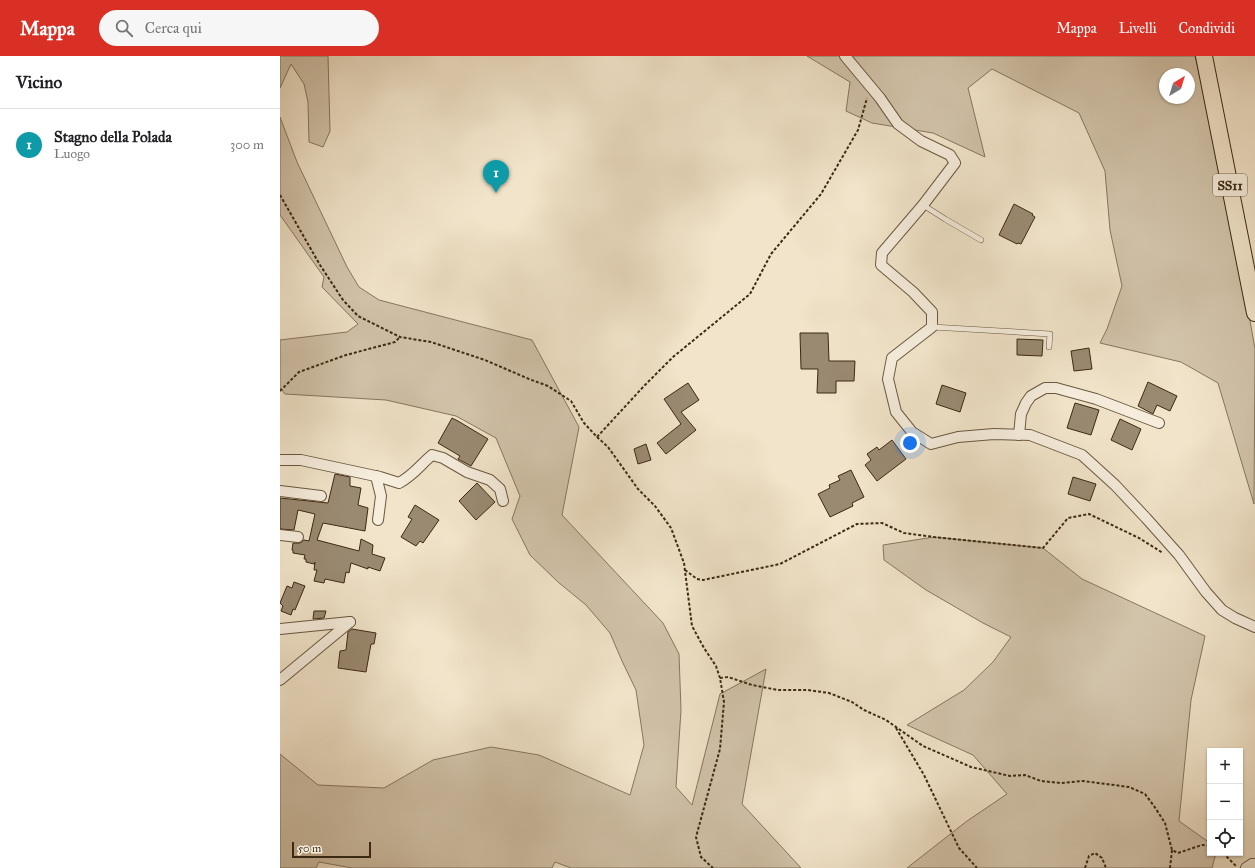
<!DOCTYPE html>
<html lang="it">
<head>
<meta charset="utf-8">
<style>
	:root { --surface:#fff; --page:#f6f6f6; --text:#202124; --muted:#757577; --line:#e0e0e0; --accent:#d93025 }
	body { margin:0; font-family:"IM FELL Great Primer",serif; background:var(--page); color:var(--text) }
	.controls { position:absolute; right:12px; bottom:12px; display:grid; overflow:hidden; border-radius:0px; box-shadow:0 1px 3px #0004 }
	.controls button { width:36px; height:36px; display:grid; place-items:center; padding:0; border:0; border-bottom:1px solid var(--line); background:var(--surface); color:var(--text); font:20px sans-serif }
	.compass { position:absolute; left:879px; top:12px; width:36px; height:36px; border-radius:50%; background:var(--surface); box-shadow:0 1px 3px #0004; rotate:38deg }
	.scale { position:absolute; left:12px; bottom:10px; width:79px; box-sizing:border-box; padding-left:4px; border:2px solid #3c2913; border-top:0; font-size:11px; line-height:14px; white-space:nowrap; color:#3c2913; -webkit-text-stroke:3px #f6eddd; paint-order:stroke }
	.you { position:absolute; left:630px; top:387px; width:14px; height:14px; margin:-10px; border:3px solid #fff; border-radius:50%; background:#1a73e8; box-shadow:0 0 0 6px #1a73e833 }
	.badge { display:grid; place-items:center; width:26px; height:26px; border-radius:50%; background:var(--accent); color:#fff; font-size:13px; font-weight:700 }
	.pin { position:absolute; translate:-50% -33px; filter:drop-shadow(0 1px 2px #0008) }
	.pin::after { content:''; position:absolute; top:21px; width:14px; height:12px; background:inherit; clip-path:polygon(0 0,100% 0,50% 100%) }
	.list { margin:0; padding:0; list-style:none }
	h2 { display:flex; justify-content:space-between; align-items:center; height:52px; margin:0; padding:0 16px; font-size:17px }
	h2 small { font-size:13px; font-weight:400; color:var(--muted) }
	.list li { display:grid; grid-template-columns:26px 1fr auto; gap:12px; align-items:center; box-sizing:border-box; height:72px; padding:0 16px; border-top:1px solid var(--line) }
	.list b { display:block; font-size:15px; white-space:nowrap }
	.list p { margin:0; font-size:13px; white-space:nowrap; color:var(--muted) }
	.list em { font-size:13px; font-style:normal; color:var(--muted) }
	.icon { flex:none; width:22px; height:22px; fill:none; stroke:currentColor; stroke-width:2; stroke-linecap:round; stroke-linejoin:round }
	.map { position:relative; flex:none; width:975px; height:812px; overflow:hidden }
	header { display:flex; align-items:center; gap:24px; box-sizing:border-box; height:56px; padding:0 20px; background:var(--accent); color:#fff }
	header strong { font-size:19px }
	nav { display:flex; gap:22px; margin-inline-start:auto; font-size:14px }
	.search { width:280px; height:36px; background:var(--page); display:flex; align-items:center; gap:10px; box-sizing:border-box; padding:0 14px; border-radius:22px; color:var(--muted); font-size:15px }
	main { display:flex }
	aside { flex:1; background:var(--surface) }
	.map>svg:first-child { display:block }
	.green { fill:#d2c4ab; stroke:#87765f; fill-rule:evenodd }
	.building { fill:#9a8a72; stroke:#3c2913 }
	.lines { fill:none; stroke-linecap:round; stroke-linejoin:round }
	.service-casing { stroke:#695841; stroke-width:6 }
	.minor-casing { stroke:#695841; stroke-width:12 }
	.trunk-casing { stroke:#3c2913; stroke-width:18 }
	.path { stroke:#3c2913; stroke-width:2; stroke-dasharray:3 2; stroke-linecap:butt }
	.service { stroke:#f6eddd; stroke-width:5 }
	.minor { stroke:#f6eddd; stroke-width:10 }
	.trunk { stroke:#f1e4ca; stroke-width:16 }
	.labels { text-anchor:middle; stroke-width:3; stroke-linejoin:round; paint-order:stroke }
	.shield { fill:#f6eddd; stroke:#746450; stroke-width:1 }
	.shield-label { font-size:13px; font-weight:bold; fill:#3c2913 }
</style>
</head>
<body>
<header>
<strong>Mappa</strong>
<div class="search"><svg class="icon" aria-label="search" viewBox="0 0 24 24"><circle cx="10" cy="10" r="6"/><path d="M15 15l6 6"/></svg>Cerca qui</div>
<nav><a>Mappa</a><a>Livelli</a><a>Condividi</a></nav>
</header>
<main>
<aside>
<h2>Vicino<small></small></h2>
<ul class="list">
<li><span class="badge" style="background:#0f9aa8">1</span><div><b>Stagno della Polada</b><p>Luogo</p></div><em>300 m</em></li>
</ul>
</aside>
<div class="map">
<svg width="975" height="812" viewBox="0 0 975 812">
	<rect width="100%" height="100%" fill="#f1e4ca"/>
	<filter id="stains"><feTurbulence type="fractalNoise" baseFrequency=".005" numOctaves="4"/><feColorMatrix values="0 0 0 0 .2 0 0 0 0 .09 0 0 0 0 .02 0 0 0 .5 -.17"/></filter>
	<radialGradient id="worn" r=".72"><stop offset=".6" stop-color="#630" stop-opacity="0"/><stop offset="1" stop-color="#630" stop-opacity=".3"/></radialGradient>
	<g class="green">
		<path d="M 0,0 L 48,0 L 50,75 L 43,91 L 29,86 L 28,46 L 24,28 L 11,8 L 0,32 Z"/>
		<path d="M 527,0 L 915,0 L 950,152 L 975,293 L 974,448 L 938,327 L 901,306 L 820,287 L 827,273 L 842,230 L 830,174 L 825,115 L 799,57 L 712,13 L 688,32 L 705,101 L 653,77 L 592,67 L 566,55 L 570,26 ZM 885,18 L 909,18 L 909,42 L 885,42 Z"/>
		<path d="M 0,61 L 17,106 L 67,211 L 79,231 L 99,244 L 252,284 L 299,371 L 282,459 L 383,567 L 399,598 L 401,654 L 396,731 L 412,749 L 440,638 L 486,613 L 462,748 L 521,812 L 291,812 L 275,806 L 272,812 L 72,812 L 39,806 L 36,812 L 0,812 L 0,698 L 38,729 L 104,732 L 153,704 L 211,691 L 259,699 L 350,739 L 364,689 L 356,634 L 342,605 L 330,577 L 306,549 L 278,526 L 250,499 L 232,463 L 240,440 L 216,382 L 176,360 L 106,344 L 5,338 L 0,332 L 0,284 L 67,276 L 78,268 L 42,231 L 44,221 L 0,159 Z"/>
		<path d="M 654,481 L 763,492 L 802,523 L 925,580 L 911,644 L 899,765 L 930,787 L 930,797 L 936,797 L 932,812 L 627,812 L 687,765 L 727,738 L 693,699 L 627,669 L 684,634 L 713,606 L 731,581 L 703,567 L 646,534 L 604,504 L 603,489 Z"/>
	</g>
	<g class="building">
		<path d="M 734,148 L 753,158 L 752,159 L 755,161 L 741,188 L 738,187 L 737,188 L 719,179 Z"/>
		<path d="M 520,277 L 548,277 L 549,305 L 575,305 L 574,325 L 556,325 L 556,337 L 537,337 L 538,313 L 521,313 Z"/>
		<path d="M 737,283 L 763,284 L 762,300 L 737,299 Z"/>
		<path d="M 809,292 L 812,313 L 794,315 L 791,295 Z"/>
		<path d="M 868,326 L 897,340 L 890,355 L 877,349 L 873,358 L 858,350 Z"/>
		<path d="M 408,327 L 419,344 L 401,356 L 416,374 L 386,398 L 377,387 L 401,368 L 384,343 Z"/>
		<path d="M 662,329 L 686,337 L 680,356 L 656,348 Z"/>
		<path d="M 795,347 L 819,354 L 811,379 L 787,372 Z"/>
		<path d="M 172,362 L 178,365 L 208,383 L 191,410 L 178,403 L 180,400 L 158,387 Z"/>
		<path d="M 840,363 L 861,373 L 852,394 L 831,384 Z"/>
		<path d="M 612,384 L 626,403 L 597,425 L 585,409 L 591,404 L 587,398 L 597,391 L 599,394 Z"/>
		<path d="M 366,388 L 371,404 L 358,408 L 354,393 Z"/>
		<path d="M 571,414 L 584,441 L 572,447 L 573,450 L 550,461 L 538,438 L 550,432 L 549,429 L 560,424 L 558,420 Z"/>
		<path d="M 55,418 L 70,421 L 70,430 L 81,432 L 78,449 L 88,452 L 85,475 L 43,467 L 37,484 L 79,495 L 81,483 L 93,489 L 92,498 L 105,502 L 100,515 L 88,511 L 88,513 L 71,507 L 69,517 L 66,516 L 64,527 L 45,523 L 44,527 L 34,525 L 37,514 L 34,514 L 35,506 L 34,508 L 26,506 L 26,503 L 24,503 L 25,499 L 13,497 L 13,494 L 12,494 L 13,487 L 20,487 L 24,484 L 29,485 L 35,458 L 18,454 L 14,474 L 0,473 L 0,442 L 48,447 Z"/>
		<path d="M 793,421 L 816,428 L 810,445 L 788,438 Z"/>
		<path d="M 197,427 L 215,446 L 196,464 L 179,445 Z"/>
		<path d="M 135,449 L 159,464 L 143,487 L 140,485 L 136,490 L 121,481 L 132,463 L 128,461 Z"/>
		<path d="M 14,526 L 25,530 L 15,554 L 13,553 L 11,559 L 1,555 L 3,550 L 0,547 L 7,530 L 12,532 Z"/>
		<path d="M 34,555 L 46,555 L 44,562 L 33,563 Z"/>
		<path d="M 72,573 L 96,577 L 94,588 L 91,588 L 86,616 L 58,612 L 60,595 L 66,594 L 68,576 Z"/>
	</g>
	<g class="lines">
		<g class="service-casing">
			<g id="service">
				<path d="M 643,149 L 665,163 L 701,184"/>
				<path d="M 652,271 L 770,278 L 769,291"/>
			</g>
		</g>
		<g class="minor-casing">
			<g id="minor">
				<path d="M 565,0 L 600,42 L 618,68 L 641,85 L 670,99 L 675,107 L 643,149 L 602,197 L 601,209 L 633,236 L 652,256 L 652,271 L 612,302 L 608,323 L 616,356 L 632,376 L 651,388 L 678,381 L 714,378 L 750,379 L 802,399 L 835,429 L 866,462 L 899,499 L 926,536 L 942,554 L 955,562 L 975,571"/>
				<path d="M 739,379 L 741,358 L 746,347 L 751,340 L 765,332 L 776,332 L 816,343 L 879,367"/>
				<path d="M 0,404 L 21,404 L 100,421 L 119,427 C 134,419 140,409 152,399 L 163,402 L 187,416 L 210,424 L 220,433 L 223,445"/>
				<path d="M 96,420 L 101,440 L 98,464"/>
				<path d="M 0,435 L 41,440"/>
				<path d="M 0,479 L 18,481"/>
				<path d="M 0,573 L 70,566"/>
				<path d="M 0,624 L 70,566"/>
				<path d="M 966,812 L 972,808 L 975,808"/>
			</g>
		</g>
		<g class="trunk-casing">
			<path id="trunk" d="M 924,0 L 975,257"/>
		</g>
		<g class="path">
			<path d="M 0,139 L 40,209 L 63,244 L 78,260 L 120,281 L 151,286 L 205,304 L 249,323 L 268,330 L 291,345 L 304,367 L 317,381 L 328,391 L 358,433 L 375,450 L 391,472 L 404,507 L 412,570 L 424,592 L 436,610 L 440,622 L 444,646 L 440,693 L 416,781 L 421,801 L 433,812"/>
			<path d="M 0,335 L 19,316 L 66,299 L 115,286 L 120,281"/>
			<path d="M 317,381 L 364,330 L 393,301 L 470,238 L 491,198 L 541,138 L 578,74 L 587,42"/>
			<path d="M 405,514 L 417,523 L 423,524 L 500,508 L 577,468 L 602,467 L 624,477 L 654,481 L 763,492 L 788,462 L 809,458 L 859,482 L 883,497"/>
			<path d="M 440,622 L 448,621 L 472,629 L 498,634 L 528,634 L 549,637 L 572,646 L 584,654 L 606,664 L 643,690 L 691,711 L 730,720 L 745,719 L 761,725 L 781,727 L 803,725 L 849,731 L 865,738 L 874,750 L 885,767 L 892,794 L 898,797 L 922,789 L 930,790"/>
			<path d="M 616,672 L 644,719 L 679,792 L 697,812"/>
			<path d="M 943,797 L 956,810"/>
			<path d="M 805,812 L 809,800 L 815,797 L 822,802 L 826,812"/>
			<path d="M 890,812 L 892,794"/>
		</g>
		<use href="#service" class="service"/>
		<use href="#minor" class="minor"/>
		<use href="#trunk" class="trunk"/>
	</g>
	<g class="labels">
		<rect class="shield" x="933" y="118" width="34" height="22" rx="3"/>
		<g class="shield-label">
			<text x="950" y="134">SS11</text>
		</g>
	</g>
	<rect width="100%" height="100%" filter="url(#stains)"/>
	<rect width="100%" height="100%" fill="url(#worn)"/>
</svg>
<div class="controls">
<button>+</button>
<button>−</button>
<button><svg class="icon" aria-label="locate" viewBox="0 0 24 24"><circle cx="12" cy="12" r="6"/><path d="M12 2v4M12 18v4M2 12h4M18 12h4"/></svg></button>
</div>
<svg class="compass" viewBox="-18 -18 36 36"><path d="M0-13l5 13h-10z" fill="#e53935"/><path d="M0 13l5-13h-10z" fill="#757577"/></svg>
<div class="scale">50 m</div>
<div class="you"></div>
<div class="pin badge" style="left:216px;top:137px;background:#0f9aa8">1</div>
</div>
</main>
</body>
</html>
